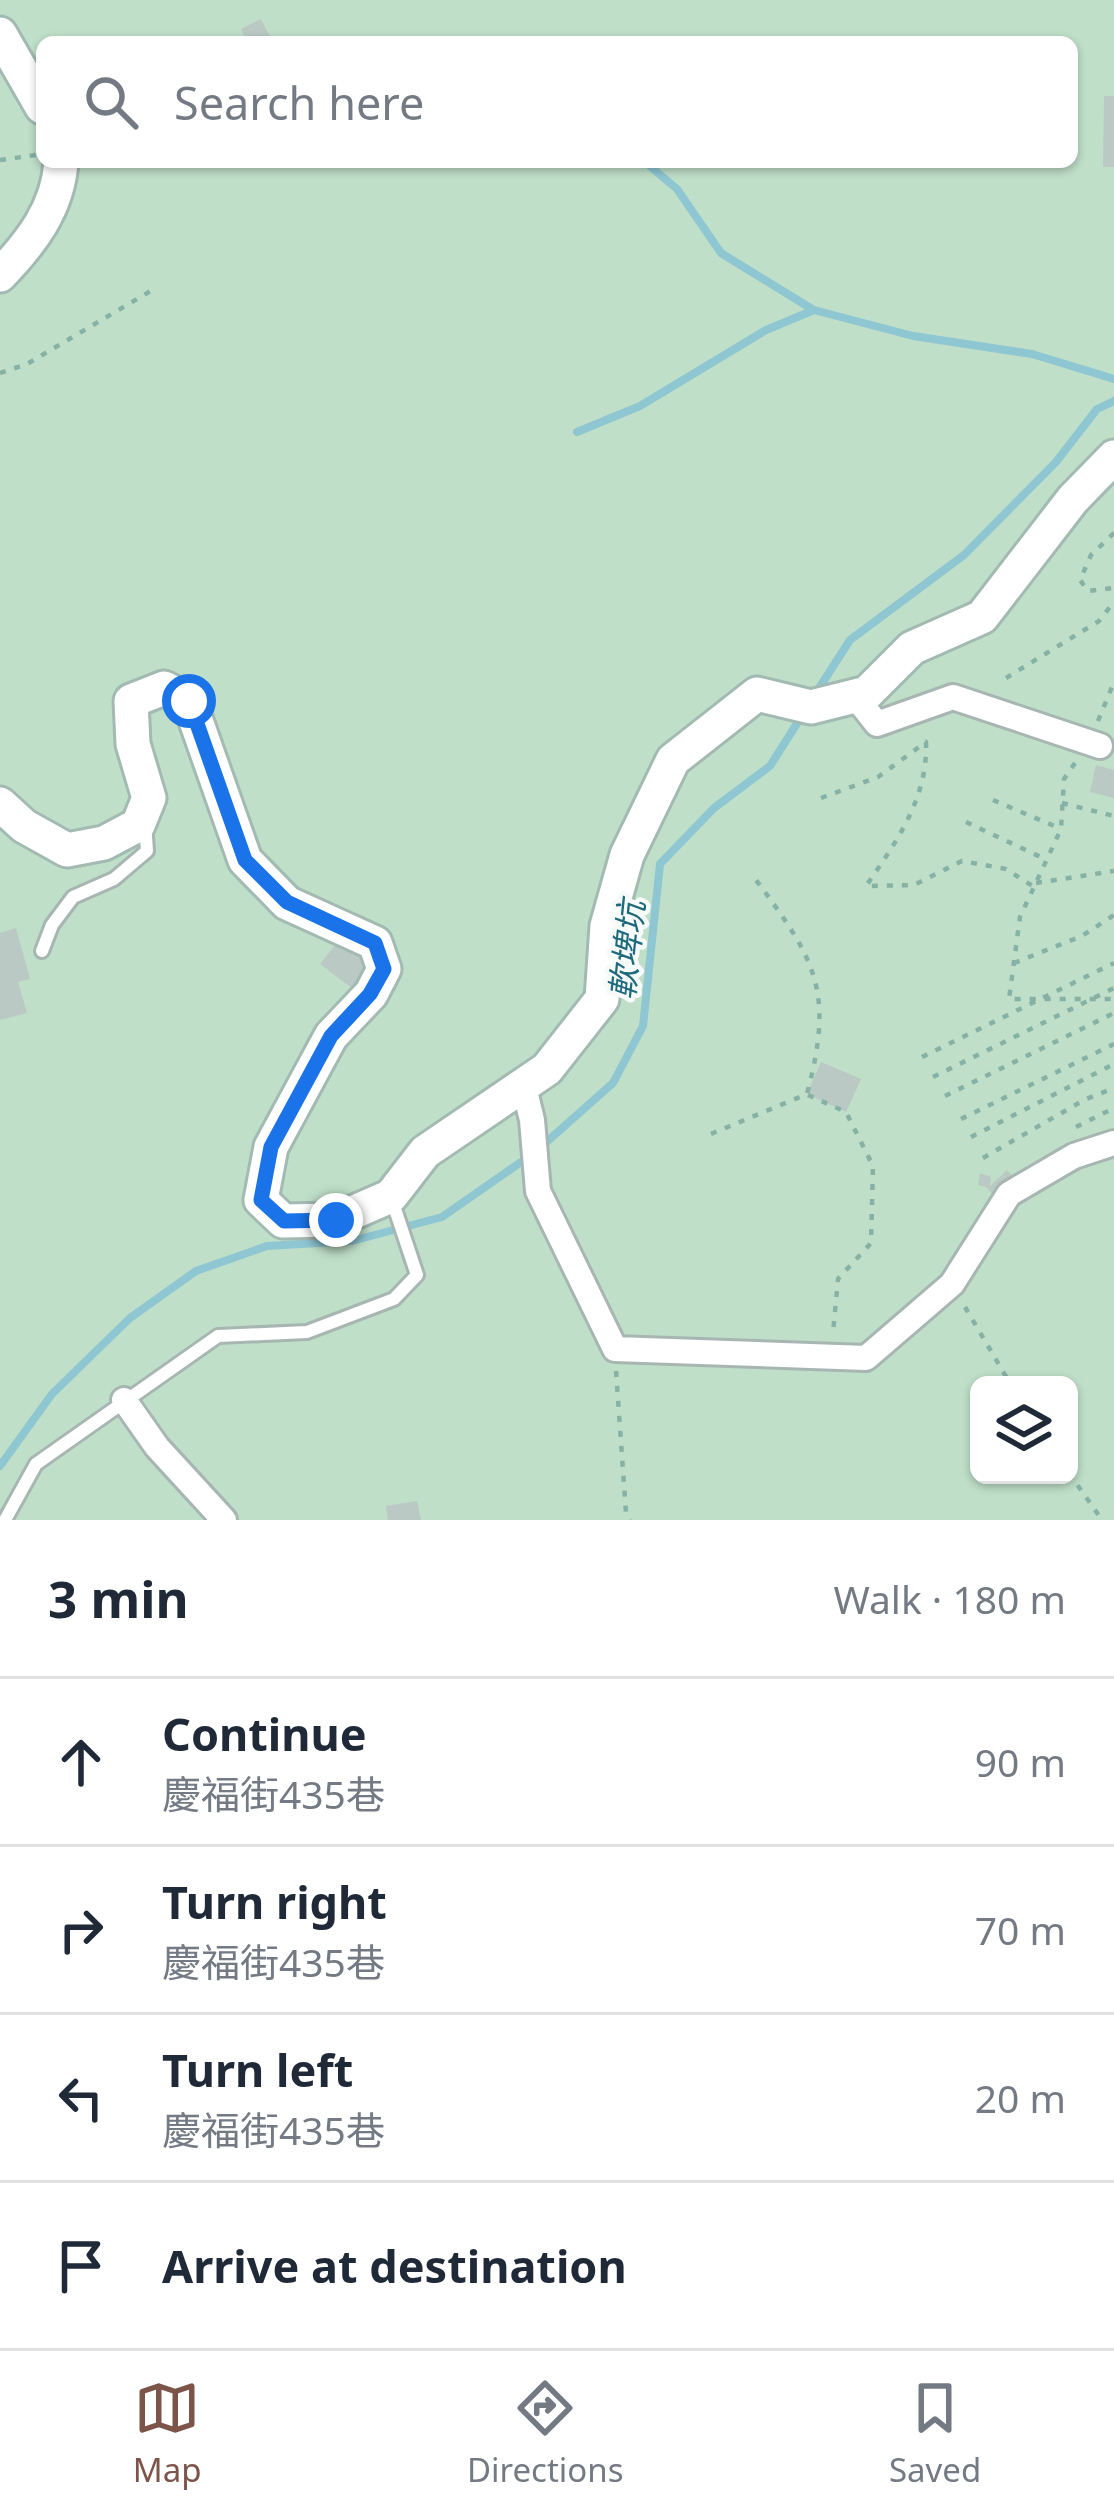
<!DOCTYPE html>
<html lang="en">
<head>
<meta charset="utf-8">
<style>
	:root { --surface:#fff; --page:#f6f6f7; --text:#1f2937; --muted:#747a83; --line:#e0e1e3; --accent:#7d5449 }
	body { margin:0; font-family:"Noto Sans","Noto Sans TC",sans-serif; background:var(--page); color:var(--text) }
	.controls { position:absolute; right:36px; bottom:36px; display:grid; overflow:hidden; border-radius:18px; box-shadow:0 3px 9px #0004 }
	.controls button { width:108px; height:108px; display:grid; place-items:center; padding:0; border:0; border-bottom:3px solid var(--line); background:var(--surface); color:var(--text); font:60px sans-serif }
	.stop { position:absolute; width:36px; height:36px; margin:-27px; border:9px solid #1a73e8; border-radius:50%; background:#fff }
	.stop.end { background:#1a73e8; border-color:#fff; box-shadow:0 3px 12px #0008 }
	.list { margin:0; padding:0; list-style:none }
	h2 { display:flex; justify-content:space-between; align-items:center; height:156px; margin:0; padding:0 48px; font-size:51px }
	h2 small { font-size:39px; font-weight:400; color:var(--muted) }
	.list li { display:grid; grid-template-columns:78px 1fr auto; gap:36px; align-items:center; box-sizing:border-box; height:168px; padding:0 48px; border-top:3px solid var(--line) }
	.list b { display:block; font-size:45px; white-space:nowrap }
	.list p { margin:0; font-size:39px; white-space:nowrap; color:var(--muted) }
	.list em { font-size:39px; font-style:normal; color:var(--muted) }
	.icon { flex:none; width:66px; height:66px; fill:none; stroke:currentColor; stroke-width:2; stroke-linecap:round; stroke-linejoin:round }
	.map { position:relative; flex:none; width:1114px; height:1520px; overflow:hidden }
	.search { position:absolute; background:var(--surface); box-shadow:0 3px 9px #0004; left:36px; right:36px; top:36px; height:132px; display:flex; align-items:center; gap:30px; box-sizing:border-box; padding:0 42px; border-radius:18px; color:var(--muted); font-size:45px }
	.sheet { height:828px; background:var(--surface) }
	nav { display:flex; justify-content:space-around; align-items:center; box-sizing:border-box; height:168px; border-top:3px solid var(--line); background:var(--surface); font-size:33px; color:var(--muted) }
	nav a { display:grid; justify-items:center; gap:6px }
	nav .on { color:var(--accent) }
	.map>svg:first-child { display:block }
	.green { fill:#bfdfc8; fill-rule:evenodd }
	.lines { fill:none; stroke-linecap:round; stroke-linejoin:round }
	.stream { stroke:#8ec6d2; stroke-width:8 }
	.building { fill:#bac9c3 }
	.lane-casing { stroke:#a7b6b2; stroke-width:18 }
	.street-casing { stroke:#a7b6b2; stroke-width:30 }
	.secondary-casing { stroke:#a3bab3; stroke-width:39 }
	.path { stroke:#86b1a5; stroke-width:4.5; stroke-dasharray:6 9; stroke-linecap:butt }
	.lane { stroke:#fff; stroke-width:12 }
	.street { stroke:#fff; stroke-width:24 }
	.secondary { stroke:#fff; stroke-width:33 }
	.route { stroke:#1a73e8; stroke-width:15 }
	.labels { text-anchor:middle; stroke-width:9; stroke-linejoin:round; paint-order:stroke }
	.water-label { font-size:33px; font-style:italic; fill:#1e6a7d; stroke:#f6faf8 }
</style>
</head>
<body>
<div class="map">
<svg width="1114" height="1520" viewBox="0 0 1114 1520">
	<rect width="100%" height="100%" fill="#e5eeea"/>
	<path class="green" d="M 0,0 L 1114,0 L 1114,1520 L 0,1520 ZM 42,42 L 1072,42 L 1072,162 L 42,162 ZM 979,1385 L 1069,1385 L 1069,1475 L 979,1475 Z"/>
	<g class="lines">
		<g class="stream">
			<path d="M 645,162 L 677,189 L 721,253 L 812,309"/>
			<path d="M 577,432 L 640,406 L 766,330 L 814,310 L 913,336 L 1032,354 L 1114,379"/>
			<path d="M 814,696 L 850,640 L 964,555 L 1056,462 L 1097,409 L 1114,401"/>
			<path d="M 542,1146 L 613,1083 L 643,1026 L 660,864 L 714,808 L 770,766 L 803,714"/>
			<path d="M 0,1466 L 52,1394 L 130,1318 L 196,1271 L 267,1246 L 352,1241 L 442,1217 L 531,1155"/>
		</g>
	</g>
	<g class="building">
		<path d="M 261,19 L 273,42 L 247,42 L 241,29 Z"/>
		<path d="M 1104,96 L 1114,96 L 1114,167 L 1103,167 Z"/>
		<path d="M 1096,765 L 1114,770 L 1114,798 L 1090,792 Z"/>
		<path d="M 16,928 L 30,979 L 18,982 L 27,1013 L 0,1020 L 0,933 Z"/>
		<path d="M 340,939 L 369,956 L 361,995 L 320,964 Z"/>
		<path d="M 821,1062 L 861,1079 L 846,1112 L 807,1094 Z"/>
		<path d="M 1007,1170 L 1017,1181 L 998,1201 L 986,1187 L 978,1185 L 980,1173 L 991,1177 L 990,1186 Z"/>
		<path d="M 417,1501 L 421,1520 L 388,1520 L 386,1506 Z"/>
	</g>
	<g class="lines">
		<g class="lane-casing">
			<g id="lane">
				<path d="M 42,951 L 52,925 L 73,897 L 114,879 L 147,851 L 145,823"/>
				<path d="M 5,1520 L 36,1464 L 218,1336 L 307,1332 L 394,1299 L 417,1275 L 391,1197"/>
			</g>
		</g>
		<g class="street-casing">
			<g id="street">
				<path d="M 855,696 L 877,724 L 953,697 L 1100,746"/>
				<path d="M 524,1087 L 532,1120 L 538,1191 L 615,1349 L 866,1358 L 952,1284 L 1009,1194 L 1074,1156 L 1114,1143"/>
				<path d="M 124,1400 L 157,1447 L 224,1520"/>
			</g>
		</g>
		<g class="secondary-casing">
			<g id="secondary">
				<path d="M 0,34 L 42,107"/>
				<path d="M 0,275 C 31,243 58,208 61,162"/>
				<path d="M 0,804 L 24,826 L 67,850 L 104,843 L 138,825 L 149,798 L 133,744 L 131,701 L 164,688 L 189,701 L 245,860 L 287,903 L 375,943 L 384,969 L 371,994 L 331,1036 L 271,1147 L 261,1200 L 283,1221 L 336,1220 L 391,1196 L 425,1152 L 547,1069 L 602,999 L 607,926 L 627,855 L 673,760 L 757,694 L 811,707 L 867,693 L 912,648 L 982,617 L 1073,499 L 1114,457"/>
			</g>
		</g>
		<g class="path">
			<path d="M 0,160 L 36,155"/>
			<path d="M 0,373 L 27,364 L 154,289"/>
			<path d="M 1114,533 L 1091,555 L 1080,580 L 1088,591 L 1114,588"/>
			<path d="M 1006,678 L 1099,621 L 1114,602"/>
			<path d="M 1098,721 L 1114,682"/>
			<path d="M 1075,763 L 1064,779 L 1061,829 L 1020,917 L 1009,999 L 1114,999"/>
			<path d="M 821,798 L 878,777 L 926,742 C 928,798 897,841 866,886 L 914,885 L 962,861 L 1006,869 L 1034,887"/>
			<path d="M 993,800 L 1059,828"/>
			<path d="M 1062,803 L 1114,816"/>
			<path d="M 966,822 L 1047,860"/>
			<path d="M 1036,883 L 1114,871"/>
			<path d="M 1014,963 L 1082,936 L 1114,915"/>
			<path d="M 922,1057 L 1114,963"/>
			<path d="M 933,1077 L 1114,988"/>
			<path d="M 808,1095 L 846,1112 L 873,1166 L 871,1243 L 838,1279 L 833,1333"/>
			<path d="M 945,1096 L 1114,1013"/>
			<path d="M 961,1119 L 1114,1044"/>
			<path d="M 1076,1127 L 1114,1108"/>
			<path d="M 711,1134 L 807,1094 C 835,989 815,959 753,876"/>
			<path d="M 971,1137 L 1114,1064"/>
			<path d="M 983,1158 L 1084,1100 L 1114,1088"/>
			<path d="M 965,1307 L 1011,1385"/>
			<path d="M 616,1371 L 626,1513 L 630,1520"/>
			<path d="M 1069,1473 L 1102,1520"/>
		</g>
		<use href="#lane" class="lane"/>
		<use href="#street" class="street"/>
		<use href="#secondary" class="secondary"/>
	</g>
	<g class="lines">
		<path class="route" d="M 189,701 L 245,860 L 287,902 L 375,943 L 384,969 L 370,994 L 331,1036 L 271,1147 L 261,1200 L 284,1221 L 336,1220"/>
	</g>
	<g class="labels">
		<g class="water-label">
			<text transform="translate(627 950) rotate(-84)" y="12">軟埤坑</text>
		</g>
	</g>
</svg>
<div class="controls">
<button><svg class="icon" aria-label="layers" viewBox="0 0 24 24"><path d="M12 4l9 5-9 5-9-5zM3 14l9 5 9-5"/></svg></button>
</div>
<div class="stop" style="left:189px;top:701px"></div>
<div class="stop end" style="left:336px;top:1220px"></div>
<div class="search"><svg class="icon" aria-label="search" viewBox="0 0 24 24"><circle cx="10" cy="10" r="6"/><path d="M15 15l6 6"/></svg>Search here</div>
</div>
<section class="sheet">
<h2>3 min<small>Walk · 180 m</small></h2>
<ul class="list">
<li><svg class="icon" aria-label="ahead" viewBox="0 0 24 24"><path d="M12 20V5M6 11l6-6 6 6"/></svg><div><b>Continue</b><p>慶福街435巷</p></div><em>90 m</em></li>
<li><svg class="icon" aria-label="right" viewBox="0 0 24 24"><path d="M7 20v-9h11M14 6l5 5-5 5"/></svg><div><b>Turn right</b><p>慶福街435巷</p></div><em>70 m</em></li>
<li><svg class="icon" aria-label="left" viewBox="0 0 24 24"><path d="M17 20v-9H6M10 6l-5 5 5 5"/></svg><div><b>Turn left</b><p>慶福街435巷</p></div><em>20 m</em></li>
<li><svg class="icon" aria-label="arrive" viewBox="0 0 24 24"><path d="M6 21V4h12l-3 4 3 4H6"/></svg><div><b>Arrive at destination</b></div></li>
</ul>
</section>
<nav>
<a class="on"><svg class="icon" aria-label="map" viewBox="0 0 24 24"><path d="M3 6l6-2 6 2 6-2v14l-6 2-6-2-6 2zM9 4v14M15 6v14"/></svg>Map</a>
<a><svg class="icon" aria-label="directions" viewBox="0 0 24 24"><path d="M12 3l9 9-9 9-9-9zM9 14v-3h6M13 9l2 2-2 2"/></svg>Directions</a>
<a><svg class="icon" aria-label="saved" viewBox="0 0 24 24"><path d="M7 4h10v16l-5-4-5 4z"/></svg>Saved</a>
</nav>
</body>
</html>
